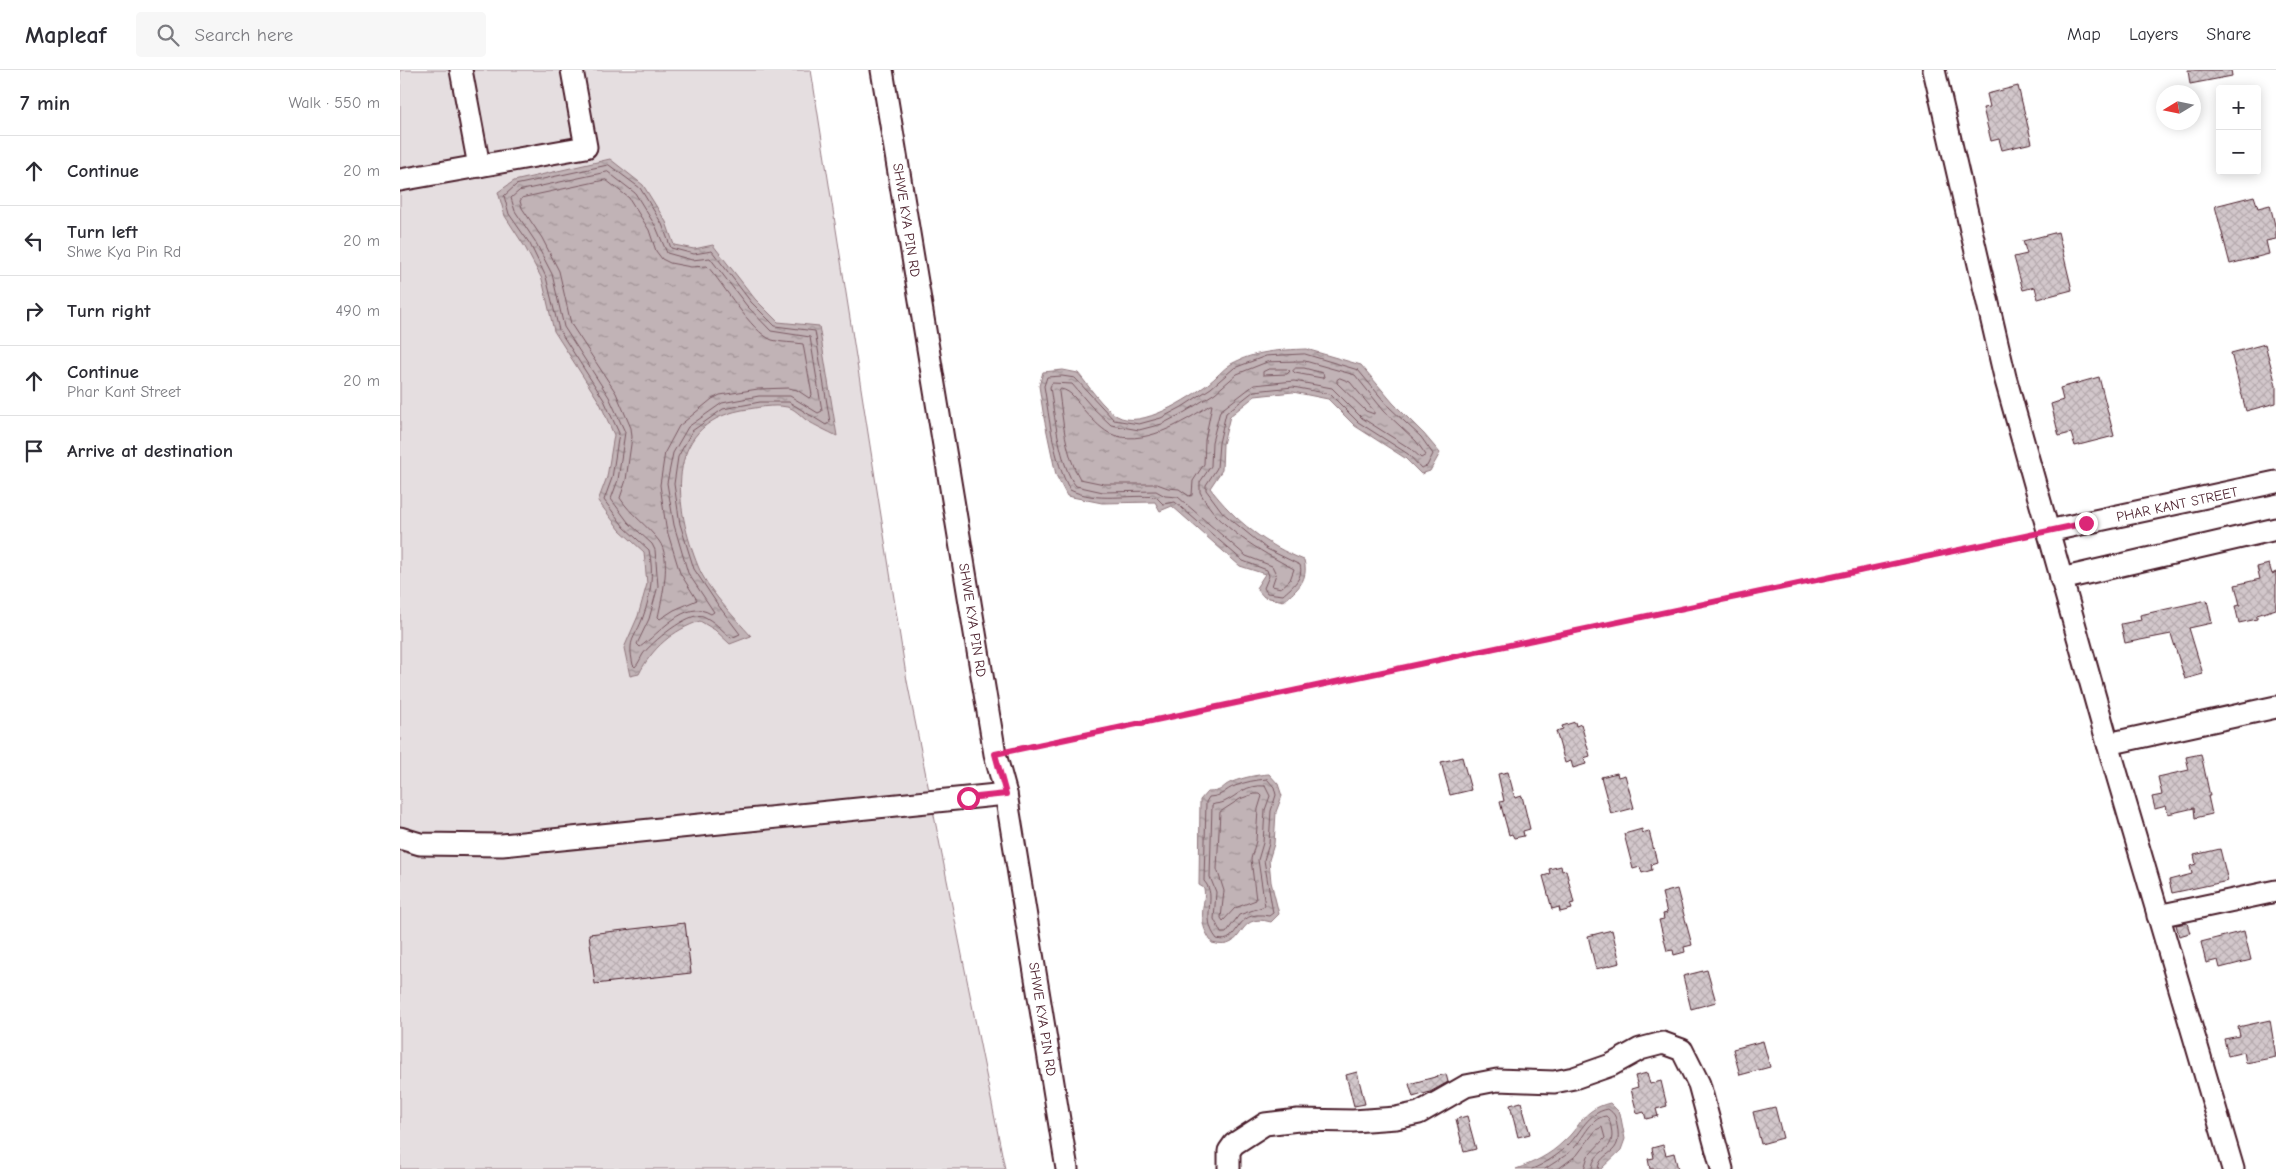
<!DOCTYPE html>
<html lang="en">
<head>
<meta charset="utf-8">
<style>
	:root { --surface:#fff; --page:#f7f7f7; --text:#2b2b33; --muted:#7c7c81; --line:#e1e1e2 }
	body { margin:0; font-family:"Comic Neue",sans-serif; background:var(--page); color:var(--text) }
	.controls { position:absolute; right:15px; top:15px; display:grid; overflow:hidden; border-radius:5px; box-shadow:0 2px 12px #0003 }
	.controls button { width:45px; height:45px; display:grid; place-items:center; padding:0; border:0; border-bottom:1px solid var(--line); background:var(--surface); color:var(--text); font:25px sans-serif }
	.compass { position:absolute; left:1756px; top:15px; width:45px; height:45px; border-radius:50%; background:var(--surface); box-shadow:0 2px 12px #0003; rotate:260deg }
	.stop { position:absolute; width:15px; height:15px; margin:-11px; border:4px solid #db2777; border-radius:50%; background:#fff }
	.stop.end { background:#db2777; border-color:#fff; box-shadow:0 1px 5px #0008 }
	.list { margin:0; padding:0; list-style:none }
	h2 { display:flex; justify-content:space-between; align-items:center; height:65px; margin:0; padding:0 20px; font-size:21px }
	h2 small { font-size:16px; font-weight:400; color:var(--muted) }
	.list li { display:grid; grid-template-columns:32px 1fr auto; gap:15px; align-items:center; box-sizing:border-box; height:70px; padding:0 20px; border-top:1px solid var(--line) }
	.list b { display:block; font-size:19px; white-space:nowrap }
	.list p { margin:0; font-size:16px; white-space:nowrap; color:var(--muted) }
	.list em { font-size:16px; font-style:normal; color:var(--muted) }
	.icon { flex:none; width:28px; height:28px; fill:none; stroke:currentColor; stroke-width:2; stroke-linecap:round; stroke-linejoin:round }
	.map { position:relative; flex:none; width:1876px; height:1099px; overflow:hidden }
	header { display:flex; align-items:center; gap:30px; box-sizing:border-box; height:70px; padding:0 25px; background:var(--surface); border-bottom:1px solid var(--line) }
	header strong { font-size:24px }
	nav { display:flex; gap:28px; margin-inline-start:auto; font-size:18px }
	.search { width:350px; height:45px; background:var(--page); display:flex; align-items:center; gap:12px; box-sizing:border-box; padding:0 18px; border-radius:5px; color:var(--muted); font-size:19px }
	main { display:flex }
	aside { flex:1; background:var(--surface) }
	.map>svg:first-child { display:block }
	.green { fill:#e5dee0; stroke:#987e86 }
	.water { fill:url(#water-ripples); stroke:#91787e }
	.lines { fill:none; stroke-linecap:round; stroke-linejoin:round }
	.shore { stroke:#7a5a63; stroke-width:1 }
	.building { fill:url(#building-cross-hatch); stroke:#4a1f2b }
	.minor-casing { stroke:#4a1f2b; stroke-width:25 }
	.path { stroke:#4a1f2b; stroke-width:2.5; stroke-dasharray:5 4; stroke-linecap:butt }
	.minor { stroke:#fff; stroke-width:21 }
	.route { stroke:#db2777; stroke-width:6 }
	.labels { text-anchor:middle; stroke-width:4; stroke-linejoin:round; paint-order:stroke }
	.street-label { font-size:14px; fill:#4a1f2b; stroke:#fff }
</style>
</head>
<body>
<header>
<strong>Mapleaf</strong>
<div class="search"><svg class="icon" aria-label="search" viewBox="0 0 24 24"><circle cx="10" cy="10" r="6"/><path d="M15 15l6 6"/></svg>Search here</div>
<nav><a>Map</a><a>Layers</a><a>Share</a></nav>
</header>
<main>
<aside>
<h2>7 min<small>Walk · 550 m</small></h2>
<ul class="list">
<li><svg class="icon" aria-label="ahead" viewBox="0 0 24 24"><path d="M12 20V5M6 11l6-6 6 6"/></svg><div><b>Continue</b></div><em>20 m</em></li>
<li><svg class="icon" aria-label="left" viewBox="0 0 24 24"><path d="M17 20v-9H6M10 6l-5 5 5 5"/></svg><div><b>Turn left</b><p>Shwe Kya Pin Rd</p></div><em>20 m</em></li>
<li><svg class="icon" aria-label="right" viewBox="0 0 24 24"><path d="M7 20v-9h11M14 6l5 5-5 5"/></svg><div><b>Turn right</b></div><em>490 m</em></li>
<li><svg class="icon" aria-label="ahead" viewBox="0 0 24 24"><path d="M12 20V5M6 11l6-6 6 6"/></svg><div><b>Continue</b><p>Phar Kant Street</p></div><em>20 m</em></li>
<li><svg class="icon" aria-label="arrive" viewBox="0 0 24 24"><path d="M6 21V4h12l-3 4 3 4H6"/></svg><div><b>Arrive at destination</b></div></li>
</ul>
</aside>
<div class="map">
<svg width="1876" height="1099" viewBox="0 0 1876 1099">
	<defs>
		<pattern id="water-ripples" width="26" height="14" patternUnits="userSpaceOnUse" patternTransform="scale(1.25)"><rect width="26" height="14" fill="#c1b3b6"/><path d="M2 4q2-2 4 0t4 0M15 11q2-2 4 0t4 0" fill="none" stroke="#9f9194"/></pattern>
		<pattern id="building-cross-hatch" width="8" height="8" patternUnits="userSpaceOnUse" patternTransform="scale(1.25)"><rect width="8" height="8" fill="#d2c7cb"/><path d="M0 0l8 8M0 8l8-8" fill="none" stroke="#b6aaae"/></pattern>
	</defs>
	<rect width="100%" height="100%" fill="#fff"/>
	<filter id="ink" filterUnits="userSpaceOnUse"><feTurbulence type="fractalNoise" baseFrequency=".02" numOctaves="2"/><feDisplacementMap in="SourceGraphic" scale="10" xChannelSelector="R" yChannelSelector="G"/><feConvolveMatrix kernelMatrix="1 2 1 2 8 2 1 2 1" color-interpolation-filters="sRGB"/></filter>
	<g filter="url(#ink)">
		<path class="green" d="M 0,0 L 411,0 L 507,611 L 605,1099 L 0,1099 Z"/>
		<g class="water">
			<path d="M 210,89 L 243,115 L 266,152 L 274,175 L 294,179 L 313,175 L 355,229 L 378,252 L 419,256 L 437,366 C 427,361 416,356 406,350 C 401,346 394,338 387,337 C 373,334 356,338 342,340 C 262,355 275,439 298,496 C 307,519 334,547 351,566 L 330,574 L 315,560 L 300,551 C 273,560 252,578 239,604 L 230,606 L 224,578 L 238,546 L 247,514 L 244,482 L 220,460 L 198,431 L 207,407 L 214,365 L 200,333 L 154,261 L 142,209 L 125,177 L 105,146 L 98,122 L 114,111 Z"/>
			<path d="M 906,279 L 961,295 L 993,333 L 1024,364 L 1040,383 L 1030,401 L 1021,404 L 1005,388 L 955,356 L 928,329 L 893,322 L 855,326 L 830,346 L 823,374 L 822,400 L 810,418 C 835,451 866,475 904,490 C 909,510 898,519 884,531 L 864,527 L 856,518 L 865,504 L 840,496 L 772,436 L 760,441 L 755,432 L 702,433 L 667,426 L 656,405 L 644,348 L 639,316 L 643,302 L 663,300 L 678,303 C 688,315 703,338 717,346 C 741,360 789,328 808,314 C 816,308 823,299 831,294 C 855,281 880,280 906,279 Z"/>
			<path d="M 869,704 L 878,714 L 882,726 L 876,742 L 874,774 L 869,790 L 871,812 L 879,844 L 871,852 C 833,841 848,883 812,873 C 808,866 803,859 803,850 C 801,839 806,829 804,818 L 799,815 L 800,730 L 807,722 C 824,722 821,716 832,712 C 845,707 856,705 869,704 Z"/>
			<path d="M 1210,1033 L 1220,1043 L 1225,1069 L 1221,1080 L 1201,1099 L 1116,1099 C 1133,1093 1150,1085 1163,1072 C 1182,1056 1181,1040 1210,1033 Z"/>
		</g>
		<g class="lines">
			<g class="shore">
				<path d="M 209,95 L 240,118 L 262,154 L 271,178 L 294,184 L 312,181 L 351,232 L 375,256 L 415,261 L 430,352 L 426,355 L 389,332 L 360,332 L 323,339 L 292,361 L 278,387 L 274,414 L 280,454 L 294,499 L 318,535 L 340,564 L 331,568 C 322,560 314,551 303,546 C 289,541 251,573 243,584 C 240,589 239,593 235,597 L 233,595 C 227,567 235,570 243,547 C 251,525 254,503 249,480 L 224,457 L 204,430 L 212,408 L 219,363 L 204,330 L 159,260 L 146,207 L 130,174 L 109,144 L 104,126 L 116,115 Z"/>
				<path d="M 208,102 L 235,123 L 256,157 L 267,183 L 292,190 L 310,188 L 347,236 L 371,261 L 410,267 L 422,341 L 418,343 L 390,326 L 359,326 L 322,333 L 288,357 L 273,383 L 267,413 L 274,455 L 288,503 L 314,542 L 311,544 C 285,528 259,564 240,577 L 237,574 L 249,549 L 258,516 L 255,480 L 252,474 L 228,452 L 211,429 L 218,410 L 225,362 L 209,327 L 164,257 L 152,204 L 135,171 L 115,141 L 111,128 L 119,121 Z"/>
				<path d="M 206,110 L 229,128 L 249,160 L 256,181 L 262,189 L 270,193 L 291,197 L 307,196 C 323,213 351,262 372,270 C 382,273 393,272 403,274 L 412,325 L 409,328 L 397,320 L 389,318 L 358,319 L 320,325 L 312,329 L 279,356 L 265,382 L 260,415 L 266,457 L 280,503 L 297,530 L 274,540 L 260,549 L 258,547 C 262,528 272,488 259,471 C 247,455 231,445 220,428 L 226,410 L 232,367 L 231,358 L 216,323 L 171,254 L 159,201 L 142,168 L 122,138 L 120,131 L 122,128 Z"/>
				<path d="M 905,284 L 958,300 L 989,337 L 1021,367 L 1033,384 L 1027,396 L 1021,398 L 1008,384 L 958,352 L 930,324 L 893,317 L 854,321 L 826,343 L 819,373 L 817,398 L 806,415 L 806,420 L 823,443 L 867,479 L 900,495 C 904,508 892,517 883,525 L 867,523 L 864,518 L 869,506 L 867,500 L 843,491 L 775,432 L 763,434 L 756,427 C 728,424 697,433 670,420 C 653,389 650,351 644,316 L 647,307 L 662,306 L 675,308 L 714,350 L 739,354 L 761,348 L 782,337 L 811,318 L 834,298 L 866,286 Z"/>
				<path d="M 905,291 L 955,305 L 984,341 L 1016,371 L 1026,385 L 1021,388 L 1011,379 L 962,348 L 932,318 L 894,311 L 854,315 L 820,341 L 812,372 L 811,396 L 800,412 L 800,422 C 818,458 860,481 894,499 L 890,510 L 881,518 L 872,516 L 876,504 L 872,496 L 846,486 L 778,427 L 765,426 L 756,421 L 703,422 L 676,416 C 660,398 654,342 650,317 L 652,313 L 672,314 L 691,336 L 711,355 L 739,360 L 762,354 L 785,342 L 815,323 L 837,304 L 867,292 Z"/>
				<path d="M 896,298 L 904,298 L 923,303 L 924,307 L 922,308 L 895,303 L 893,301 Z"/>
				<path d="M 869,299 L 887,299 L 890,301 L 887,304 L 863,305 L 863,302 Z"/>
				<path d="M 940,308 L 950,312 L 974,341 L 974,344 L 966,341 L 937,313 L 937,310 Z"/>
				<path d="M 661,319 C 672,321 677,331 683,339 C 690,347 700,358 709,363 C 741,379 784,352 810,335 L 812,335 L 805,370 L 804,394 L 793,411 L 792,425 L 789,426 L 779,419 L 768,418 L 757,414 L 704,414 L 680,409 C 665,384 663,350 659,322 Z"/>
				<path d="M 867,709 L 874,717 L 876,725 L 871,741 L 869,774 L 864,790 L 873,843 L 869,846 C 832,838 841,876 817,869 C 799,847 819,827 804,811 L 806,732 L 809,727 C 824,726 824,720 835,716 C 845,712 855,710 867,709 Z"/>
				<path d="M 865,716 L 870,726 L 865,740 L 863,773 L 858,790 L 865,836 L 839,845 L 826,863 L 821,863 L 814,849 L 816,822 L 810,807 L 812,735 C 816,733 820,734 824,732 C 839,725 845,714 865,716 Z"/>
				<path d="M 854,724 L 860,724 L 862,726 L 858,739 L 856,771 L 851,789 L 856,830 L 835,838 L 823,851 L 821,848 L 824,821 L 817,799 L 820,742 L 840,729 Z"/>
				<path d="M 1132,1099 C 1143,1095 1160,1084 1168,1075 C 1182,1061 1187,1043 1208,1039 C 1215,1044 1216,1047 1217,1055 C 1224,1088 1200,1079 1198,1099"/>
				<path d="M 1145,1099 C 1153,1093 1163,1088 1171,1081 C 1183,1071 1189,1048 1206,1046 C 1210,1049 1210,1052 1211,1057 C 1217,1085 1193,1077 1192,1099"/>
				<path d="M 1158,1099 L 1177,1085 L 1196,1060 L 1202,1057 L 1205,1068 L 1188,1086 L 1184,1099"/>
			</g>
		</g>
		<g class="building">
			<path d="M 1788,0 L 1831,0 L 1832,6 L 1790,14 Z"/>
			<path d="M 1618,16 L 1632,73 L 1602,80 L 1599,69 L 1591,71 L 1583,38 L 1590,37 L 1587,24 Z"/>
			<path d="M 1854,126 L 1858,138 L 1870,135 L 1876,159 L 1876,169 L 1866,171 L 1869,184 L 1830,194 L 1815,136 Z"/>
			<path d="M 1658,162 L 1672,220 L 1638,229 L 1635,217 L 1623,220 L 1614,187 L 1627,184 L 1623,171 Z"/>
			<path d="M 1865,274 L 1876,315 L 1876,333 L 1846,341 L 1831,283 Z"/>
			<path d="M 1699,307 L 1714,366 L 1675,376 L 1671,363 L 1659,366 L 1651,334 L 1663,330 L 1660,318 Z"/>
			<path d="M 1869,494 L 1872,504 L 1876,502 L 1876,539 L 1857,545 L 1857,549 L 1839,553 L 1835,536 L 1840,535 L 1835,515 L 1860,509 L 1857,497 Z"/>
			<path d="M 1807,530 L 1812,553 L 1789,558 L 1803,604 L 1785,609 L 1771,564 L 1725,573 L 1721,554 L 1741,550 L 1740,545 Z"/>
			<path d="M 1175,652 L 1176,656 L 1181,654 L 1190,686 L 1184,688 L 1186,694 L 1173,698 L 1171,691 L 1165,693 L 1156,661 L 1163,659 L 1162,656 Z"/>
			<path d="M 1801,684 L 1810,726 L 1808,726 L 1812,744 L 1795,748 L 1794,738 L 1768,744 L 1766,736 L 1755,739 L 1752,727 L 1762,725 L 1758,707 L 1789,700 L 1786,687 Z"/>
			<path d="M 1062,687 L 1071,720 L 1050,725 L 1041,692 Z"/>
			<path d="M 1108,702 L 1115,728 L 1122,726 L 1130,759 L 1123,761 L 1124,766 L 1114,768 L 1112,764 L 1109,765 L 1100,732 L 1104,731 L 1098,704 Z"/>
			<path d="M 1217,703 L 1218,707 L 1225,705 L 1234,738 L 1211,744 L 1201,707 Z"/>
			<path d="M 1242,759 L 1242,763 L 1249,761 L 1257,792 L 1251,794 L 1252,800 L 1242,803 L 1240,797 L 1233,799 L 1224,764 Z"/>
			<path d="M 1820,779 L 1828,811 L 1772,823 L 1769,810 L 1792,804 L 1790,796 L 1796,794 L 1794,785 Z"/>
			<path d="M 1161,796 L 1162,801 L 1166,800 L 1174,833 L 1170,834 L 1172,839 L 1160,842 L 1159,837 L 1152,839 L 1143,806 L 1150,804 L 1149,799 Z"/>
			<path d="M 1277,819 L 1292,875 L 1284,877 L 1285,882 L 1274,885 L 1273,880 L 1267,881 L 1259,850 L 1264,849 L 1263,844 L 1267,843 L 1262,823 Z"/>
			<path d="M 285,853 L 291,903 L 195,914 L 189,864 Z"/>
			<path d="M 1787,853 L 1790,863 L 1779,866 L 1776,855 Z"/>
			<path d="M 1212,860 L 1220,893 L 1196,899 L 1188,866 Z"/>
			<path d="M 1844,861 L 1851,890 L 1820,898 L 1818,890 L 1806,893 L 1801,872 Z"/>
			<path d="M 1307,900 L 1316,932 L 1291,939 L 1283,906 Z"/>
			<path d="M 1870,950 L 1876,987 L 1846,993 L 1844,982 L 1828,986 L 1824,969 L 1840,966 L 1838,957 Z"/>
			<path d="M 1363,971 L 1370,997 L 1340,1005 L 1333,979 Z"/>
			<path d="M 957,1002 L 965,1034 L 954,1036 L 946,1005 Z"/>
			<path d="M 1247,1003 L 1250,1014 L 1261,1011 L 1267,1036 L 1256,1039 L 1258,1046 L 1246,1049 L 1244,1042 L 1237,1044 L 1231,1019 L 1238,1017 L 1235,1006 Z"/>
			<path d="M 1046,1004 L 1048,1012 L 1030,1022 L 1013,1027 L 1009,1014 Z"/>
			<path d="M 1121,1032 L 1130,1064 L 1118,1067 L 1110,1035 Z"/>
			<path d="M 1375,1037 L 1383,1068 L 1361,1074 L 1353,1042 Z"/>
			<path d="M 1067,1046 L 1076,1079 L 1064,1082 L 1056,1049 Z"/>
			<path d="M 1263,1075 L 1266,1085 L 1274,1083 L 1278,1099 L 1250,1099 L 1248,1089 L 1254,1088 L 1252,1078 Z"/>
		</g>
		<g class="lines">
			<g class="minor-casing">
				<g id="minor">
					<path d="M 61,0 L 79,96"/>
					<path d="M 482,0 L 595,684 L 606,724 L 667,1099"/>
					<path d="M 1534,0 L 1605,307 L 1708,674 L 1833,1099"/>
					<path d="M 0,110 L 186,77 L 172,0"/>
					<path d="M 1648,461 L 1876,412"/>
					<path d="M 1661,509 L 1876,459"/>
					<path d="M 1708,674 L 1876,637"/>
					<path d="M 0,768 L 20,774 L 102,775 L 606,724"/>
					<path d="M 1758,846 L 1876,821"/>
					<path d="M 829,1099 L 829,1081 L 834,1074 L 865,1054 L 898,1050 L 953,1051 L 996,1048 L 1019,1043 L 1066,1016 L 1097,1010 L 1154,1012 L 1174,1008 L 1211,995 L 1240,979 L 1263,973 L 1282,980 L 1299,1014 L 1322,1099"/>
				</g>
			</g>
			<path class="path" d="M 612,680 L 1632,465"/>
			<use href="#minor" class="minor"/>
		</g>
	</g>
	<g class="lines" filter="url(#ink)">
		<path class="route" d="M 568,728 L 606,724 L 595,684 L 1686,453"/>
	</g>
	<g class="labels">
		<g class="street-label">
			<text transform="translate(507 150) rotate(81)" y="5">SHWE KYA PIN RD</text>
			<text transform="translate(1777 434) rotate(-12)" y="5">PHAR KANT STREET</text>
			<text transform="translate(573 550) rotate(81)" y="5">SHWE KYA PIN RD</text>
			<text transform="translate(643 949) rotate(81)" y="5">SHWE KYA PIN RD</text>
		</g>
	</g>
</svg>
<div class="controls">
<button>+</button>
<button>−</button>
</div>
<svg class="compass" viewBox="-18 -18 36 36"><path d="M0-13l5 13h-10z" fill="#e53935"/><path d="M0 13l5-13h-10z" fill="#7c7c81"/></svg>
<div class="stop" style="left:568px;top:728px"></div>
<div class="stop end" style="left:1686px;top:453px"></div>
</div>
</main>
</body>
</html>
